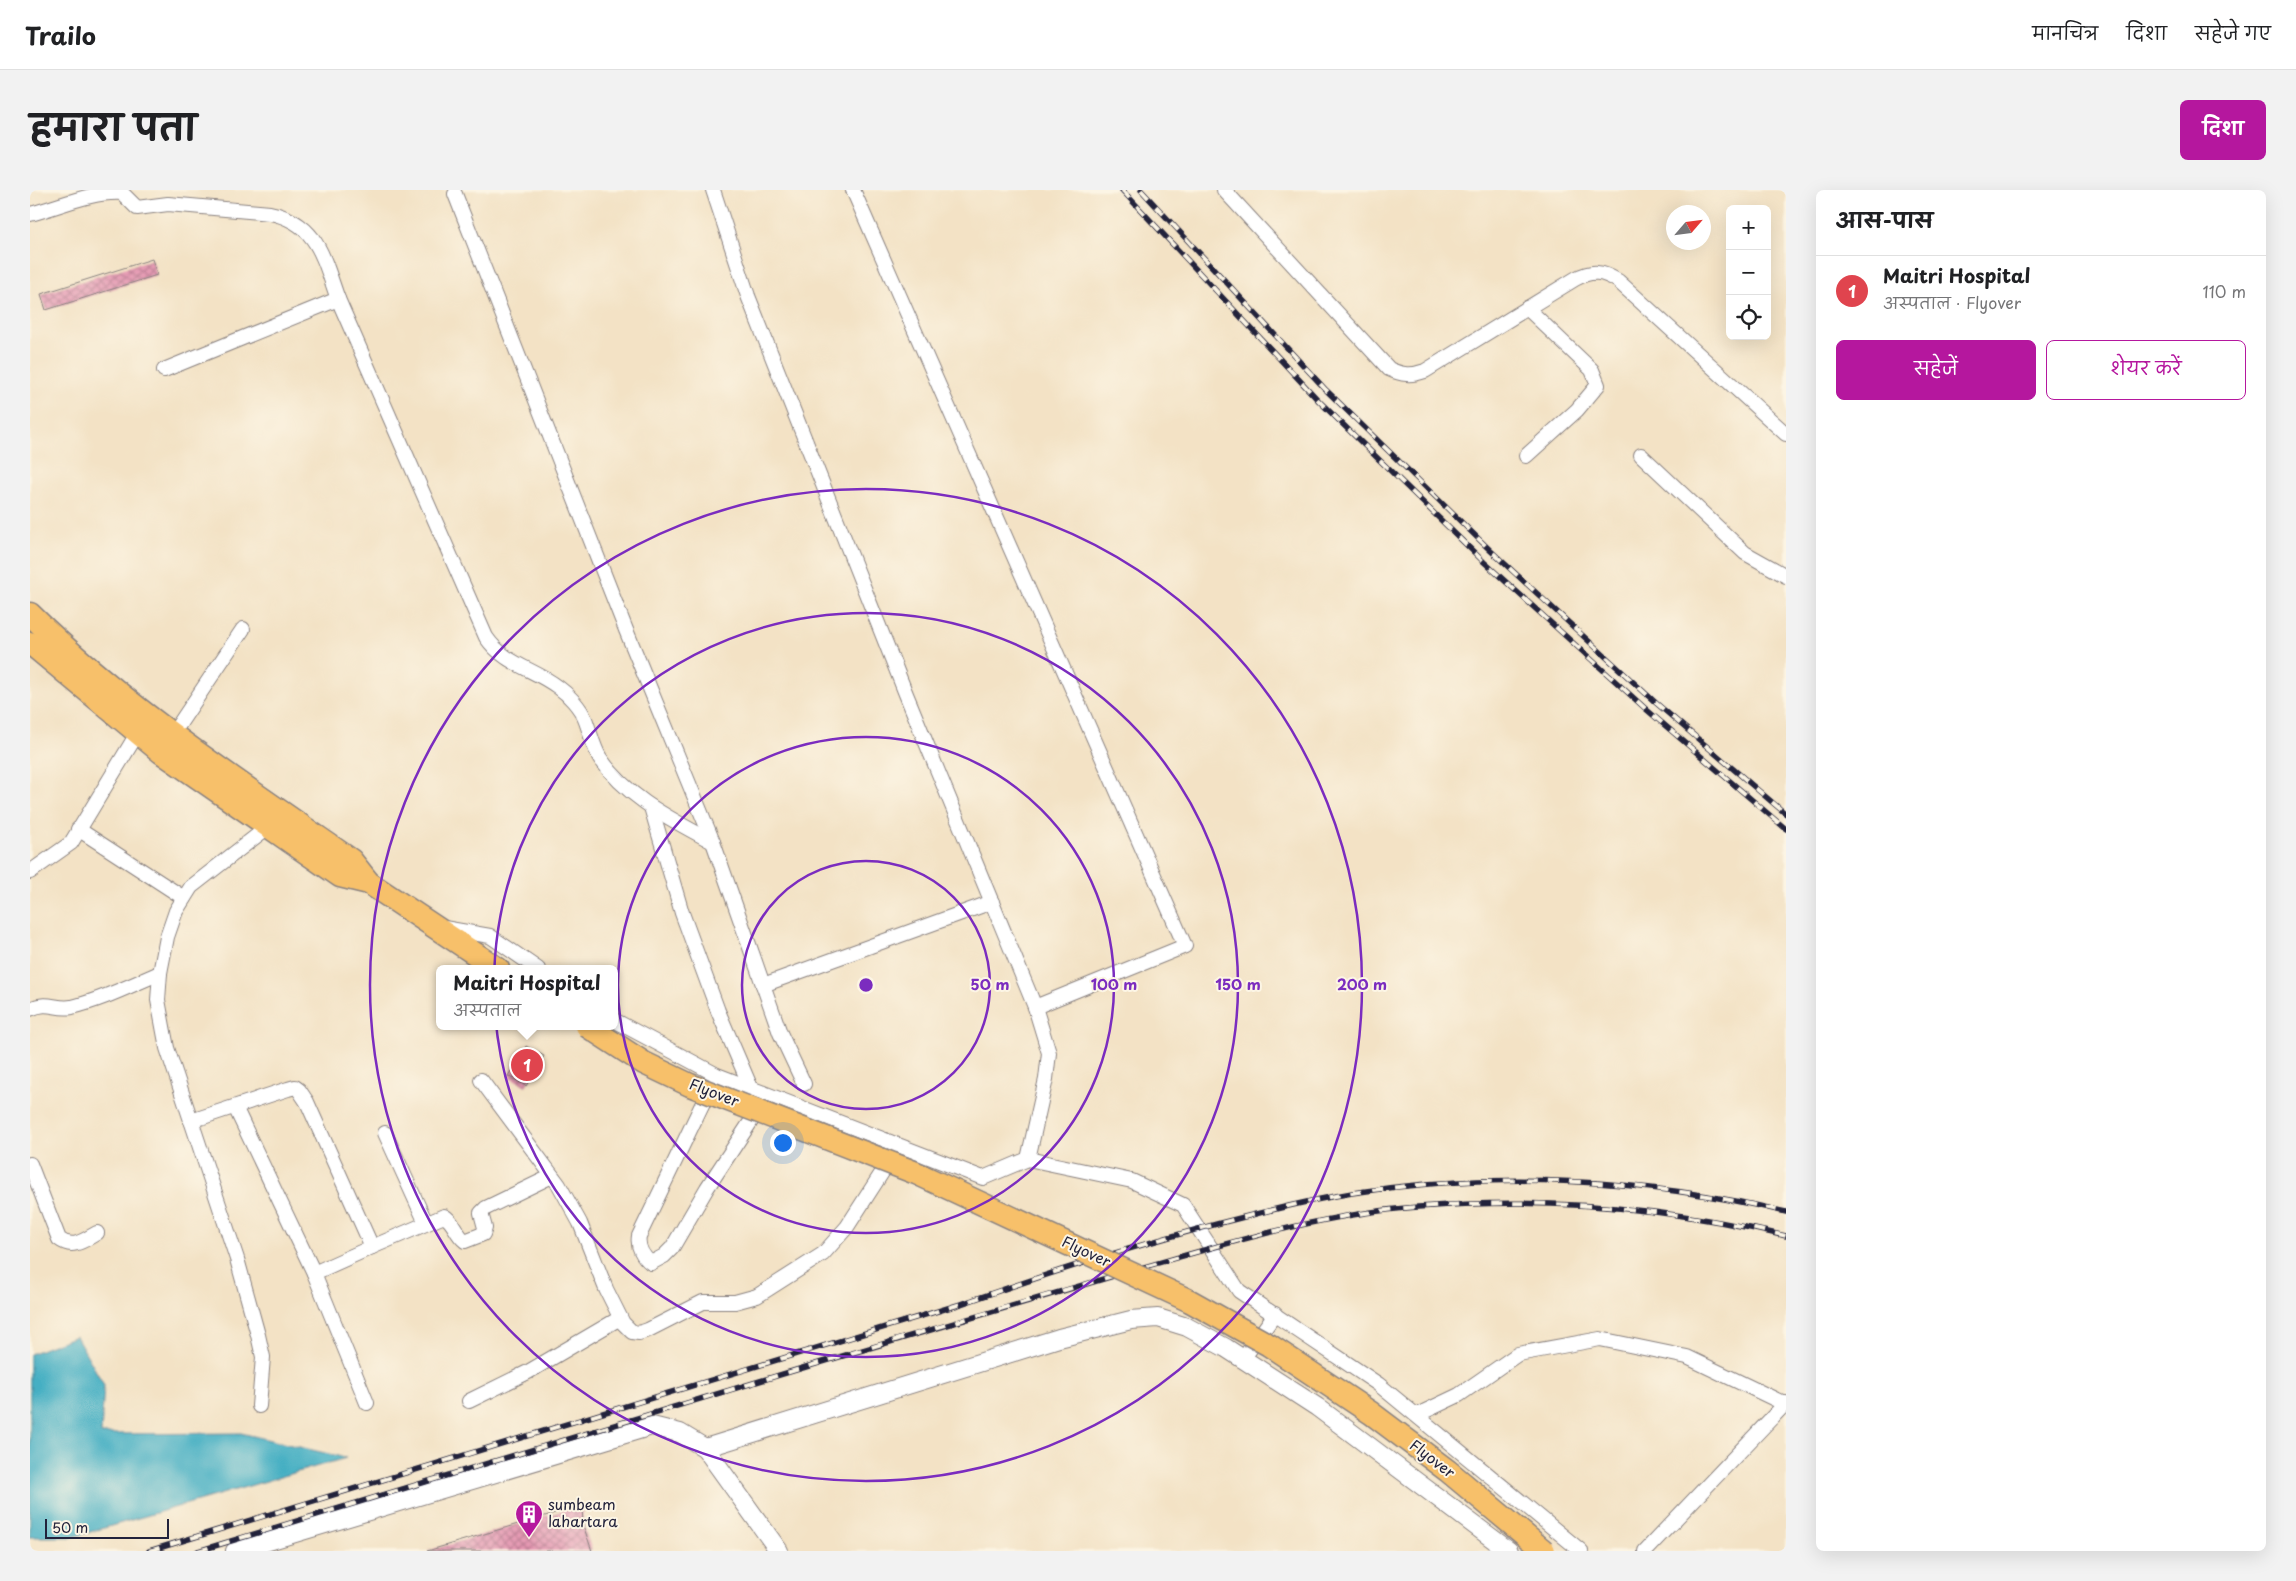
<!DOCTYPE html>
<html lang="hi">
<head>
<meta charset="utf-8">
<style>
	:root { --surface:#fff; --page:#f2f2f2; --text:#202124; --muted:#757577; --line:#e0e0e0; --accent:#b5179e }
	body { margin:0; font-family:"Playpen Sans","Playpen Sans Deva",sans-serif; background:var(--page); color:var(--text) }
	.controls { position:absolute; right:15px; top:15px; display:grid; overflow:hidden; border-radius:8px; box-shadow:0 5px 20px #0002 }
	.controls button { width:45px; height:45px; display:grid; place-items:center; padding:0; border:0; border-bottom:1px solid var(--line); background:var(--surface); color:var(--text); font:25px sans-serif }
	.compass { position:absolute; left:1636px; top:15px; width:45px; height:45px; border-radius:50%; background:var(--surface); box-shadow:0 5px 20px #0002; rotate:62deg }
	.scale { position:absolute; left:15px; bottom:12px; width:124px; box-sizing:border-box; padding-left:5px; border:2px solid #22223b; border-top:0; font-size:14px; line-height:18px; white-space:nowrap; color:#22223b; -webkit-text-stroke:4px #fcf5e5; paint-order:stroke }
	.you { position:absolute; left:752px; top:952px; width:18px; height:18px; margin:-12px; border:4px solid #fff; border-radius:50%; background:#1a73e8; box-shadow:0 0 0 8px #1a73e833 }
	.badge { display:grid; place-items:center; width:32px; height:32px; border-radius:50%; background:var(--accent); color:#fff; font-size:16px; font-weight:700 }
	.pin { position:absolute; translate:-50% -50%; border:2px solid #fff; box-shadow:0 1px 5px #0006 }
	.popup { position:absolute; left:406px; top:775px; width:182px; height:65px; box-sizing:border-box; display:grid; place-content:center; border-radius:8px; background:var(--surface); filter:drop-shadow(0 1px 4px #0005); font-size:16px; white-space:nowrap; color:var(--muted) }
	.popup b { font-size:19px; color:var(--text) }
	.popup::after { content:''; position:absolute; left:50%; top:100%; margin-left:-10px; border:10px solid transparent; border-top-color:var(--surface) }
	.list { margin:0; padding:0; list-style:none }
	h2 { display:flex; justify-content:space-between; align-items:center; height:65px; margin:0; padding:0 20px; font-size:21px }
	h2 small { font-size:16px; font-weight:400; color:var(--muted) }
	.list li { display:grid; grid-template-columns:32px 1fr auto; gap:15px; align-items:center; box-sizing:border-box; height:70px; padding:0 20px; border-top:1px solid var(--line) }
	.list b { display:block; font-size:19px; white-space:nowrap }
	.list p { margin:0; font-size:16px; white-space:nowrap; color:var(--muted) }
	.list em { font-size:16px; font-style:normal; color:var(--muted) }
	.actions { display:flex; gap:10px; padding:15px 20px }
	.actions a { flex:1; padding:11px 0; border:1px solid var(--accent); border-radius:8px; text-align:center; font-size:18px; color:var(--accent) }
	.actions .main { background:var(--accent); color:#fff }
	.icon { flex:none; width:28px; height:28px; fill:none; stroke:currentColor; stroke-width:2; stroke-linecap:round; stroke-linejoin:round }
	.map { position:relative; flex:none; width:1756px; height:1361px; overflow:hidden; border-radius:8px }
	header { display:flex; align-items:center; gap:30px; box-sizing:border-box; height:70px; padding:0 25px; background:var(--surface); border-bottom:1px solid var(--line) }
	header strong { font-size:24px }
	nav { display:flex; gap:28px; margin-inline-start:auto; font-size:18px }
	.intro { display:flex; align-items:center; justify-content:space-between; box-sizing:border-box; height:120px; padding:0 30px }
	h1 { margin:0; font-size:35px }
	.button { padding:12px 22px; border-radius:8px; background:var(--accent); color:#fff; font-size:18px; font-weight:700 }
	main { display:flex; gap:30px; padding:0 30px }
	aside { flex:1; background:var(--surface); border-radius:8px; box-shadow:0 5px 20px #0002 }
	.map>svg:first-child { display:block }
	.water { fill:#44afc3; stroke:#33687f }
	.building { fill:url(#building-cross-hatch) }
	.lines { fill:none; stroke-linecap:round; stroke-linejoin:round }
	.minor-casing { stroke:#8a8280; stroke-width:16 }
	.tertiary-casing { stroke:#8a8280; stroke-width:20 }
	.trunk-casing { stroke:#8a8280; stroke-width:25 }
	.minor { stroke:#fff; stroke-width:14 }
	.tertiary { stroke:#fff; stroke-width:18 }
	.trunk { stroke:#f7c06b; stroke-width:22 }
	.rail-casing { stroke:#22223b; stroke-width:5.5 }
	.rail { stroke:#fcf5e5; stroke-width:4; stroke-dasharray:11; stroke-linecap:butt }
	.trunk-bridge-casing { stroke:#8a8280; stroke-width:25; stroke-linecap:butt }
	.trunk-bridge { stroke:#f7c06b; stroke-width:22 }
	.ring { fill:none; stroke:#7b2cbf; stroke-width:2.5 }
	.labels { text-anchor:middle; stroke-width:4; stroke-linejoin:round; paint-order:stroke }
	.street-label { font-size:15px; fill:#22223b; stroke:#fcf5e5 }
	.poi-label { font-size:15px; fill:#22223b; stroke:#fcf5e5; text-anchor:start }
	.centre { fill:#7b2cbf; stroke:#fcf5e5; stroke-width:2.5 }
	.ring-label { font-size:15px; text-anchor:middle; font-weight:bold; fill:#7b2cbf; stroke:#fcf5e5; stroke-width:4; stroke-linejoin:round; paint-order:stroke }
</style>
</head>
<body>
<header>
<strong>Trailo</strong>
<nav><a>मानचित्र</a><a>दिशा</a><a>सहेजे गए</a></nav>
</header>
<div class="intro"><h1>हमारा पता</h1><a class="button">दिशा</a></div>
<main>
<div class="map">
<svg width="1756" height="1361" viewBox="0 0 1756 1361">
	<defs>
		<pattern id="building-cross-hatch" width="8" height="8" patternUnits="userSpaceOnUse" patternTransform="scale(1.25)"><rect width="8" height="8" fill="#e496b1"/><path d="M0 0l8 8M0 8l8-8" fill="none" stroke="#b87a91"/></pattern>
	</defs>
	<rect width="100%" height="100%" fill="#fcf5e5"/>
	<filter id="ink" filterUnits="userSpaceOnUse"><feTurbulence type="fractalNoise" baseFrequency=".02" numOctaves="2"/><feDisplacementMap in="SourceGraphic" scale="10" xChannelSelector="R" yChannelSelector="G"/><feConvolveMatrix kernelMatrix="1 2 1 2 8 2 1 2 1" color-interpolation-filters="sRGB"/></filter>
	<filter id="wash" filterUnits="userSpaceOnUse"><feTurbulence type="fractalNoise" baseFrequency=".0096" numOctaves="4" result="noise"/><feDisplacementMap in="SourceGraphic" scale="20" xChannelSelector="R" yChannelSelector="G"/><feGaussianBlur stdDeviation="1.12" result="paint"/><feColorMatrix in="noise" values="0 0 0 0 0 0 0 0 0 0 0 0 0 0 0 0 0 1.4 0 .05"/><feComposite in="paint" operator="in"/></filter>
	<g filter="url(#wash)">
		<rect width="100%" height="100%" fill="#f3e2c5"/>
		<path class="water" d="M 46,1146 L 74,1195 L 71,1244 L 211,1243 L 316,1268 L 43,1347 L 0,1347 L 0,1164 Z"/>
		<g id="blocks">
			<g class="building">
				<path d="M 122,69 L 127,85 L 16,120 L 11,104 Z"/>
				<path d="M 496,856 L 514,866 L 496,896 L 478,886 Z"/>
				<path d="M 552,1315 L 553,1335 L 562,1361 L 397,1361 Z"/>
			</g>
		</g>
	</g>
	<g filter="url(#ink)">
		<use href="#blocks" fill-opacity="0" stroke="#8a8280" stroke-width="1"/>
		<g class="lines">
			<g class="minor-casing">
				<g id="minor">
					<path d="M 683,0 L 718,106 L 876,504 L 1005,817 L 1019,863 L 1016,889 L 998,969"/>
					<path d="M 823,0 L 1155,756 L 1005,817"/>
					<path d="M 1194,0 L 1359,179 C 1372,185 1381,186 1395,181 L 1545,89 C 1562,80 1572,81 1588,91 L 1756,244"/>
					<path d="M 425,4 L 596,440 L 683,652 L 750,843 L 774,894"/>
					<path d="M 0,24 C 29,17 61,1 92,3 L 107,18 L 138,14 L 240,23 C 288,33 293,68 308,109 L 456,447 C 475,475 503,478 528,497 C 538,504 550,517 555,529 C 560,541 563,557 570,568 C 597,608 641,629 683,652"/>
					<path d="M 134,180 L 308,109"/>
					<path d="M 1611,265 L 1715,363 L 1756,386"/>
					<path d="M 1496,266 L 1547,220 L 1568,195 L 1562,180 L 1497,118"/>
					<path d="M 142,545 L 213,439"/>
					<path d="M 621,617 L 652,723 L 688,821 L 721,898"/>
					<path d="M 48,639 L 154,708"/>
					<path d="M 0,682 L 41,653 L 107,544"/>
					<path d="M 414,738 L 460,746 L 508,779"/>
					<path d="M 733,795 L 962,712"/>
					<path d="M 0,819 C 19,810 25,820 42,817 C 72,810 101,795 130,783"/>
					<path d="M 584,830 L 687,885 L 953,988 L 998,969 L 1102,991 L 1153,1015 L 1209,1101 L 1348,1194 L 1551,1361"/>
					<path d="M 451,890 L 529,995 L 550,1033 L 576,1099 L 593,1133 L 602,1142 L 609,1143 L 618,1140 L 673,1112 L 705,1112 L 727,1106 L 793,1064 L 817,1037 L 862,967"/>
					<path d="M 681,896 L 609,1046 C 607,1057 613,1067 621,1073 L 634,1066 L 642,1058 L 677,998 L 731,916"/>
					<path d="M 205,917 L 284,1083 L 337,1213"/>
					<path d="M 161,931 L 258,899 L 265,897 L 269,900 L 277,912 L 342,1057 L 284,1083"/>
					<path d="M 355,943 L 396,1033"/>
					<path d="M 0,974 L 29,1049 C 43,1060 54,1050 67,1043"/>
					<path d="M 342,1057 L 414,1026 C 424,1031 426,1045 435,1051 L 453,1044 L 455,1038 L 451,1023 L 456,1018 L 522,986"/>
					<path d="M 1213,1169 L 1245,1124"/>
					<path d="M 439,1211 L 498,1182 L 590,1128"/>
					<path d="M 229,1216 L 233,1167 L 228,1145 L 207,1069 L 137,858 L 128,810 L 130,783 L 137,747 L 146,721 L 161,697 L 238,637"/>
					<path d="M 1387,1225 L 1429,1205 L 1488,1164 L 1570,1149 L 1657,1167 L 1755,1214"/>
					<path d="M 1615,1361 L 1756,1213"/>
				</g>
			</g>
			<g class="tertiary-casing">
				<g id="tertiary">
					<path d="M 675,1258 L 1029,1148 L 1101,1130 L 1128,1128 L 1157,1137 L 1196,1158 L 1287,1217 L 1479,1361"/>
					<path d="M 205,1361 L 622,1236 L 650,1243 L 675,1258 L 749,1361"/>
				</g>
			</g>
			<g class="trunk-casing">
				<g id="trunk">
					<path d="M 0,424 C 96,519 210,593 321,670 L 339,693 L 468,779"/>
					<path d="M 0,453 L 131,562 L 310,686 L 339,693"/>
				</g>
			</g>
			<use href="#minor" class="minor"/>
			<use href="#tertiary" class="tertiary"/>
			<use href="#trunk" class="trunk"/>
			<g class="rail-casing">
				<g id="rail">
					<path d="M 1092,0 L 1289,211 L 1454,372 L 1617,520 L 1756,639"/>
					<path d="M 1111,0 L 1296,200 L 1461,361 L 1626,513 L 1756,624"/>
					<path d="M 119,1361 L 931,1114 C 1025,1081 1121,1050 1218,1026 C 1253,1017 1287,1009 1322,1003 C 1466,981 1615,988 1756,1022"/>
					<path d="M 168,1361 C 378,1297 588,1234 799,1170 C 901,1139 1004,1109 1107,1079 C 1199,1053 1292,1024 1388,1017 C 1511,1007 1636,1017 1756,1046"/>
				</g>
			</g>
			<use href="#rail" class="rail"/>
			<g class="trunk-bridge-casing">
				<path id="trunk-bridge" d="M 557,836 L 614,873 L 660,895 L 886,983 L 1160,1111 L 1239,1155 L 1341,1223 L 1418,1281 L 1514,1361"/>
			</g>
			<use href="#trunk-bridge" class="trunk-bridge"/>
		</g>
	</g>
	<g class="ring">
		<circle cx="836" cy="795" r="124"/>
		<circle cx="836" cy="795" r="248"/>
		<circle cx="836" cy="795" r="372"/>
		<circle cx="836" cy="795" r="496"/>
	</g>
	<defs>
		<g id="building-pin" transform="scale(1.4375)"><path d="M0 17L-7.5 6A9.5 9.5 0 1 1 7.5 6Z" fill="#b5179e" stroke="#fcf5e5"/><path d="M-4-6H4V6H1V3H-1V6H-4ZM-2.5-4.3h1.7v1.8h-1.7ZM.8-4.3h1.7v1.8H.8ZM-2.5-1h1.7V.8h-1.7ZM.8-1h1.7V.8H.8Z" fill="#fff"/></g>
	</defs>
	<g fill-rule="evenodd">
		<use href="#building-pin" x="499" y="1324"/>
	</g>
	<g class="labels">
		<g class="street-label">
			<text transform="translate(684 903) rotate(21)" y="5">Flyover</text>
			<text transform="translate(1056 1062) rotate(25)" y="5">Flyover</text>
			<text transform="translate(1402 1269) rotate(37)" y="5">Flyover</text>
		</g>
		<g class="poi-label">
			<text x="518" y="1320">sumbeam<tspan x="518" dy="17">lahartara</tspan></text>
		</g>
	</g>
	<circle cx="836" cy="795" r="8" class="centre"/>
	<g class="ring-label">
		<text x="960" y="800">50 m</text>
		<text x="1084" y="800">100 m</text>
		<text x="1208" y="800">150 m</text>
		<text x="1332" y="800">200 m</text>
	</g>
</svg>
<div class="controls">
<button>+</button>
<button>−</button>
<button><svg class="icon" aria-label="locate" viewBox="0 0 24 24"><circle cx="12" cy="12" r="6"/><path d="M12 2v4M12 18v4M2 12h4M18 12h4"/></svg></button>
</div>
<svg class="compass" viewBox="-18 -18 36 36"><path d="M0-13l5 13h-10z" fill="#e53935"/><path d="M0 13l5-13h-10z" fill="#757577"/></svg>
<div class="scale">50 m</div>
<div class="you"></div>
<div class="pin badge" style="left:497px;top:875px;background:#e0444e">1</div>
<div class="popup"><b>Maitri Hospital</b>अस्पताल</div>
</div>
<aside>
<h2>आस-पास<small></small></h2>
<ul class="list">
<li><span class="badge" style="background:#e0444e">1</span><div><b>Maitri Hospital</b><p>अस्पताल · Flyover</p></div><em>110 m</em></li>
</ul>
<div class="actions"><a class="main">सहेजें</a><a>शेयर करें</a></div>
</aside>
</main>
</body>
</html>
